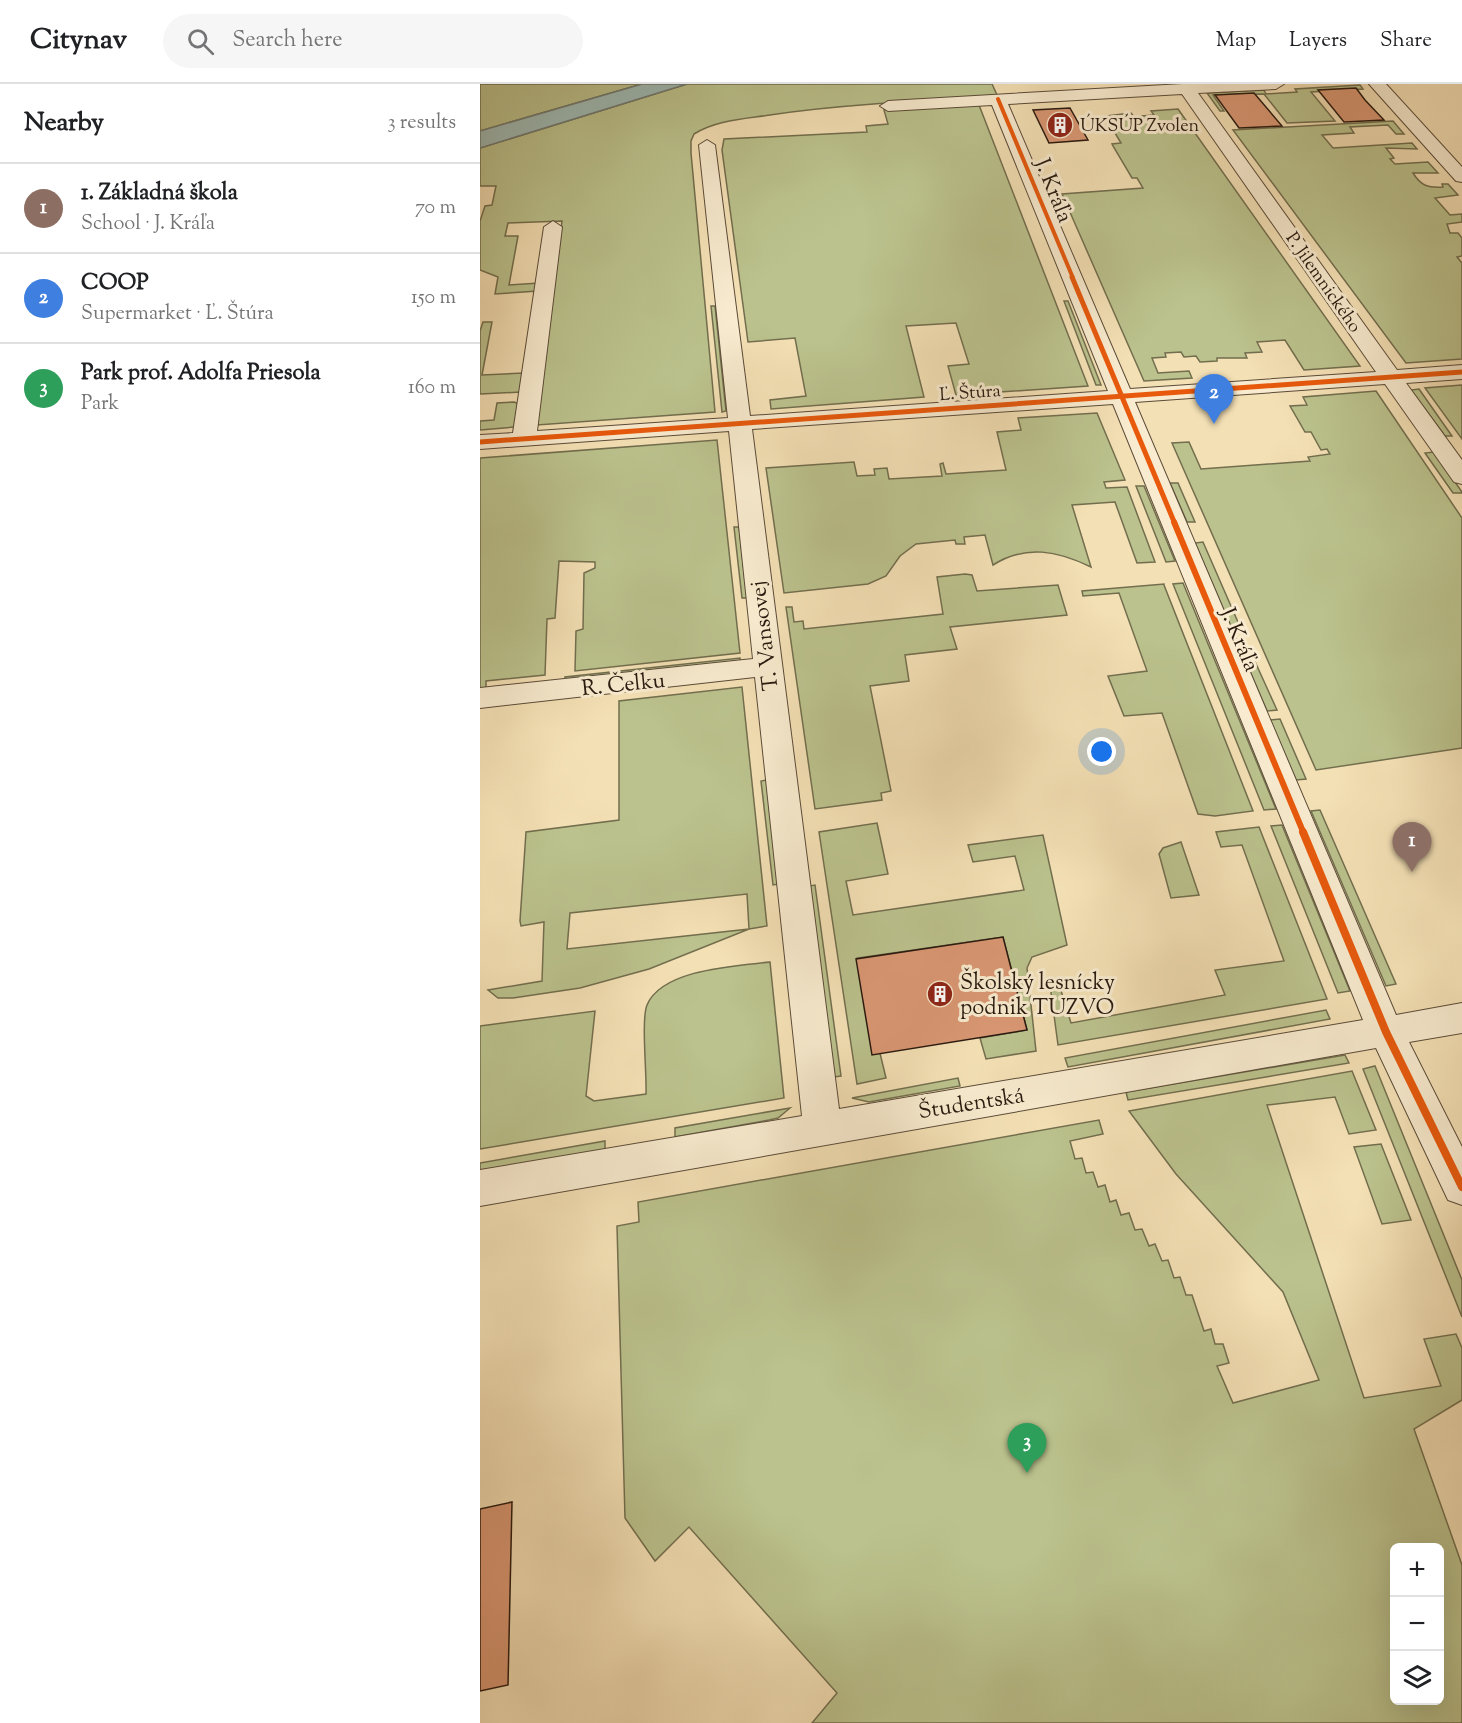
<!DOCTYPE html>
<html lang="en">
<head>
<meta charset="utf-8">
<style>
	:root { --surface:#fff; --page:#f6f6f6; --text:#202124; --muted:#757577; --line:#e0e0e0; --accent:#8f2418 }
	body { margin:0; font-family:"Sorts Mill Goudy",serif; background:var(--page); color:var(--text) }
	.controls { position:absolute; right:18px; bottom:18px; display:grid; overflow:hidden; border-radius:9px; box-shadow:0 6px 24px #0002 }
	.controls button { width:54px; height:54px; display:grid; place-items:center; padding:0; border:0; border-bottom:2px solid var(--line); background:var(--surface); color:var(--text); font:30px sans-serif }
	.you { position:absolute; left:622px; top:668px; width:21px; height:21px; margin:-15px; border:4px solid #fff; border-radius:50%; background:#1a73e8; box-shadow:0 0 0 9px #1a73e833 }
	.badge { display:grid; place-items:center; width:39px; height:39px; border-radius:50%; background:var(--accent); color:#fff; font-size:20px; font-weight:700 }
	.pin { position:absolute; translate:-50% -50px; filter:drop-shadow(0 2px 3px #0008) }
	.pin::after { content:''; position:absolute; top:32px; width:21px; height:18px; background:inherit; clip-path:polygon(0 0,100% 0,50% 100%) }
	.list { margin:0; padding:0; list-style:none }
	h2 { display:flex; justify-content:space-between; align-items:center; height:78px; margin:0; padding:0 24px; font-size:26px }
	h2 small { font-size:20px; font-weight:400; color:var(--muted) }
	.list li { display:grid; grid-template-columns:39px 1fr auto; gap:18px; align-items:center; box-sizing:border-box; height:90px; padding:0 24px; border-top:2px solid var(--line) }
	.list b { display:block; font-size:22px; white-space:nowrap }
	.list p { margin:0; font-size:20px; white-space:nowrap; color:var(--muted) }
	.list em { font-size:20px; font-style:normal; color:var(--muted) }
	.icon { flex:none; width:33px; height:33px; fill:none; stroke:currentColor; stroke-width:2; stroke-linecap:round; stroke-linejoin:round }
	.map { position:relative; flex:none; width:982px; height:1639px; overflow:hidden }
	header { display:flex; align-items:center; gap:36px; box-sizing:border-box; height:84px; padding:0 30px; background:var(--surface); border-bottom:2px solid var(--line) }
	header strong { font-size:28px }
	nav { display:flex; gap:33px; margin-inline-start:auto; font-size:21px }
	.search { width:420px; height:54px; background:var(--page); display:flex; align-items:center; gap:15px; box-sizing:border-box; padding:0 21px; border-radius:33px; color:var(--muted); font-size:22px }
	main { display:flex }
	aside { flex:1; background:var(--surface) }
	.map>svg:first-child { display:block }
	.green { fill:#bbc28d; stroke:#726e4e; stroke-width:1.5; fill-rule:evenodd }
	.water { fill:#9ebbb6; stroke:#6f7a73; stroke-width:1.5 }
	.building { fill:#d99773; stroke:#28190f; stroke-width:1.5 }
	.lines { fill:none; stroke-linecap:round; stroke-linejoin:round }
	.minor-casing { stroke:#5b4b38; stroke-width:2 }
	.minor { fill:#f8ebcf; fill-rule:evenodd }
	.cycleway-far3-casing { stroke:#f8ebcf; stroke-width:6 }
	.cycleway-far2-casing { stroke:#f8ebcf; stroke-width:8 }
	.cycleway-far1-casing { stroke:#f8ebcf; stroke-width:9 }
	.cycleway-casing { stroke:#f8ebcf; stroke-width:12 }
	.cycleway-far3 { stroke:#e8590c; stroke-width:4 }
	.cycleway-far2 { stroke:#e8590c; stroke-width:5 }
	.cycleway-far1 { stroke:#e8590c; stroke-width:6 }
	.cycleway { stroke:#e8590c; stroke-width:8 }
	.labels { text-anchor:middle; stroke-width:6; stroke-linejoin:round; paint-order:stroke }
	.far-poi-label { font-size:18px; fill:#28190f; stroke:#f8ebcf; text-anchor:start }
	.far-street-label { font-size:18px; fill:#28190f; stroke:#f8ebcf }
	.street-label { font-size:22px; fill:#28190f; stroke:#f8ebcf }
	.poi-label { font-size:22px; fill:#28190f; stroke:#f8ebcf; text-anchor:start }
</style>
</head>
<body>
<header>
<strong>Citynav</strong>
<div class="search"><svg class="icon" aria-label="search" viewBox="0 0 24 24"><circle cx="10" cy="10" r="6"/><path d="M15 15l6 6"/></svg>Search here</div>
<nav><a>Map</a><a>Layers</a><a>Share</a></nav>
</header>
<main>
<aside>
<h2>Nearby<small>3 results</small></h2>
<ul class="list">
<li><span class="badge" style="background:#8d6e63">1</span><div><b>1. Základná škola</b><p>School · J. Kráľa</p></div><em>70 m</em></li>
<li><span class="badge" style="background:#3f7fe0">2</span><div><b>COOP</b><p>Supermarket · Ľ. Štúra</p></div><em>150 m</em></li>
<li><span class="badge" style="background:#2e9e5b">3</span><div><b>Park prof. Adolfa Priesola</b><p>Park</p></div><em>160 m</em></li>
</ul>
</aside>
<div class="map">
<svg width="982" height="1639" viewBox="0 0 982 1639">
	<rect width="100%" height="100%" fill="#f4e0b5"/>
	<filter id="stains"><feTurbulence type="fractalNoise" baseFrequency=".00333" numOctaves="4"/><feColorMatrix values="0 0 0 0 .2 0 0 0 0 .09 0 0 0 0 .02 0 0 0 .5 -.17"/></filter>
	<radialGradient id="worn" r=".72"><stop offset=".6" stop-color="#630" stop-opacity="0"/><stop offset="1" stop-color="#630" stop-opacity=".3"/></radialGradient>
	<g class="green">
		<path d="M 0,0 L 162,0 L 0,47 Z"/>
		<path d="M 207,0 L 512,0 L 518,13 C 442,17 365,20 290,31 C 264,35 237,36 214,50 L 211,57 L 211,69 L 235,328 L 57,341 L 82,137 L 28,139 L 25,152 L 38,152 L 29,201 L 59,199 L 58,207 L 15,210 L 18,193 L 0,186 L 0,137 L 5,122 L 12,121 L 16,102 L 0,102 L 0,64 Z"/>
		<path d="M 880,1 L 883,5 L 831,8 L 855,37 L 807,39 L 784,10 L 733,11 L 744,27 L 740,27 L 727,9 L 784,6 L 786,10 L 817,8 L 815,5 Z"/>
		<path d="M 499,21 L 608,302 L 476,311 L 468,282 L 489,280 L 476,239 L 426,242 L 444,313 L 291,325 L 290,316 L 326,312 L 315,254 L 268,258 L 242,66 L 244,55 L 387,48 L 386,42 L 408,40 L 404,26 Z"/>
		<path d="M 698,25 L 880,282 L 824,286 L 805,256 L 777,258 L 782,268 L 765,269 L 767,274 L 737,274 L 737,277 L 720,278 L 716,272 L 704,273 L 701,268 L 685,269 L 686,273 L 672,274 L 678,289 L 709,287 L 712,294 L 664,297 L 582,110 L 663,104 L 657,94 L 652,94 L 633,62 L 632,60 L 641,59 L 625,32 L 651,29 L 656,35 L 663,34 L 662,32 L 674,31 L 671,27 Z"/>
		<path d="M 913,37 L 924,50 L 916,50 L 908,41 L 870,43 L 874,49 L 842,51 L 853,64 L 932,59 L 937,65 L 906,64 L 914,74 L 910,75 L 915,80 L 948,78 L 958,89 L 933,89 C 941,102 948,104 963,103 L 962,100 L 968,100 L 978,111 L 955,114 L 970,131 L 982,130 L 982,138 L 967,140 L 970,149 L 978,149 L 982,154 L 982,172 L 977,173 L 982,179 L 982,275 L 926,279 L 753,46 Z"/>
		<path d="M 584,217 L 588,217 L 621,301 L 616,301 Z"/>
		<path d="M 231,222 L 235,222 L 246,327 L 242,328 Z"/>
		<path d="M 3,238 L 12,238 L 2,291 L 43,289 L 41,308 L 0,310 L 0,247 Z"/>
		<path d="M 982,301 L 982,355 L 945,304 Z"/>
		<path d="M 939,305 L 972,352 L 965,352 L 931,306 Z"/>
		<path d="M 896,307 L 982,434 L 982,664 L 836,686 L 692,359 L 709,358 L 721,385 L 830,377 L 828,373 L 850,370 L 847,365 L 841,366 L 831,348 L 825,348 L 810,322 L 827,321 L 823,313 Z"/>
		<path d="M 34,318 L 39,320 L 35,343 L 0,346 L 0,337 L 14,336 L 17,319 Z"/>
		<path d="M 617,329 L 645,396 L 624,398 L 626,404 L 647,403 L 675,478 L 657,479 L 635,418 L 592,421 L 611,483 C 578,467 546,460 513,481 L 505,451 L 484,453 L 485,460 L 476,460 L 475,456 L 436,460 L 420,472 L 406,492 L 388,500 L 304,509 L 286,384 L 374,378 L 377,392 L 395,391 L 394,385 L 407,384 L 409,395 L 462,392 L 460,380 L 463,379 L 466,390 L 526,386 L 517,348 L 541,346 L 538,334 Z"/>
		<path d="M 237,356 L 260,569 L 95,587 L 96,547 L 103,545 L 104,489 L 115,484 L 115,478 L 79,477 L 75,534 L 67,535 L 65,591 L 6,597 L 6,606 L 0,607 L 0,374 Z"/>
		<path d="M 954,368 L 982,408 L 982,409 L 973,409 L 945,369 Z"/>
		<path d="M 690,399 L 698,399 L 715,438 L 707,438 Z"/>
		<path d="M 656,402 L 664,402 L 695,477 L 686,478 Z"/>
		<path d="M 254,443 L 259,443 L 267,514 L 262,514 Z"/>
		<path d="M 723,458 L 761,545 L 752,545 L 715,459 Z"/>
		<path d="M 485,490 L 492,491 L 497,507 L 578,501 L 587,531 L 470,543 L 477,565 L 425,571 L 429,597 L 390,602 L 411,707 L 401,709 L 402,716 L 335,725 L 306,523 L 312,523 L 314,538 L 323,537 L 324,545 L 463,530 L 457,493 Z"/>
		<path d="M 703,499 L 796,725 L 784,726 L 693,500 Z"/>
		<path d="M 684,500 L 684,501 L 773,727 L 735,732 L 718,730 L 682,629 L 644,632 L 628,592 L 667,587 L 639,509 L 603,512 L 602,507 Z"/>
		<path d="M 763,571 L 772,571 L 797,626 L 787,627 Z"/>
		<path d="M 260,574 L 260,577 L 85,596 L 85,593 Z"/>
		<path d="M 262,603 L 287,842 L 269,845 L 169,885 L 100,904 L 33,914 L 18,914 L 8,906 L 62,897 L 64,838 L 41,842 L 40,837 L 46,748 L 139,736 L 139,617 ZM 267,810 L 269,845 L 87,865 L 90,829 Z"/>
		<path d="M 800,635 L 826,695 L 816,696 L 790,636 Z"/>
		<path d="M 287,696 L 299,800 L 293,801 L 281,697 Z"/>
		<path d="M 840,726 L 916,900 L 906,902 L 831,727 Z"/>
		<path d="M 397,739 L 408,790 L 366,797 L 373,831 L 544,806 L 535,772 L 493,778 L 488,761 L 563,751 L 587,861 L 552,873 L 547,884 L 556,967 L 506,975 L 500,954 L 547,946 L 523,853 L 377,874 L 406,994 L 377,1000 L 339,748 Z"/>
		<path d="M 802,741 L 870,907 L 858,909 L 791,742 Z"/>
		<path d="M 779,743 L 847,915 L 578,961 L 570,901 L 579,900 L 591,939 L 745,911 L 735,886 L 804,877 L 762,761 L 741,763 L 736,748 Z"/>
		<path d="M 701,758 L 719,811 L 691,814 L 679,770 L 683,764 Z"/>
		<path d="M 335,801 L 361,992 L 354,993 L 329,802 Z"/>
		<path d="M 290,878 L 304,1014 L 0,1065 L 0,942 L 115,927 L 106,1012 L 114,1017 L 166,1010 C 167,990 161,936 167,921 C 182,885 256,882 290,878 Z"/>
		<path d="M 846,926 L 850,935 L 588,983 L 585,974 Z"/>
		<path d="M 865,971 L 869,979 L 648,1016 L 646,1008 Z"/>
		<path d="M 895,982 L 982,1196 L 982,1233 L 883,985 Z"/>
		<path d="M 872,987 L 896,1046 L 869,1050 L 855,1013 L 787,1021 L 884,1314 L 961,1302 L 944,1255 L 976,1250 L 982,1264 L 982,1316 L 934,1345 L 982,1481 L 982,1639 L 332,1639 L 357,1609 L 209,1443 L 175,1477 L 145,1434 L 137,1142 L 159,1138 L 158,1118 L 619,1036 L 623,1050 L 590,1057 L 595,1075 L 602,1074 L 606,1089 L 613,1088 L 618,1103 L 625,1101 L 630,1118 L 636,1116 L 641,1131 L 649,1129 L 655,1146 L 662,1145 L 669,1162 L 675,1160 L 682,1177 L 688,1176 L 694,1194 L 700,1193 L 706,1211 L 712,1211 L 724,1247 L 731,1245 L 735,1260 L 743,1260 L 749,1279 L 737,1282 L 753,1319 L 839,1296 L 803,1208 L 696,1090 L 649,1027 ZM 914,1464 L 960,1464 L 960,1616 L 914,1616 Z"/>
		<path d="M 478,994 L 480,1002 L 389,1018 L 372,1014 Z"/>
		<path d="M 310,1024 L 298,1034 L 289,1036 L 195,1053 L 195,1044 Z"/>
		<path d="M 125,1057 L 125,1066 L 0,1087 L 0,1079 Z"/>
		<path d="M 901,1060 L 931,1136 L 902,1140 L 874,1063 Z"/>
	</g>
	<path class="water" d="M 162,0 L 207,0 L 0,64 L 0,47 Z"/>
	<g class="building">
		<path d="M 876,4 L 885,16 L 904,36 L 864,38 L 838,6 Z"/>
		<path d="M 774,9 L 802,42 L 759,44 L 735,11 Z"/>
		<path d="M 590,24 L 608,56 L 569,59 L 553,26 Z"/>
		<path d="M 523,853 L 547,946 L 392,971 L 376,875 Z"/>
		<path d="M 32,1418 L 28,1601 L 0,1607 L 0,1425 Z"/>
	</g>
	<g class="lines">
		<g class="minor-casing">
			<g id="minor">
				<path d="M 703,0 L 804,0 L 796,5 L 718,9 L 917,286 L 982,281 L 982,295 L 926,299 L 982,376 L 982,400 L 974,398 L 905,300 L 655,318 L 916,931 L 982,919 L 982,949 L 929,958 L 982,1063 L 982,1121 L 968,1116 L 896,964 L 0,1122 L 0,1086 L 322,1032 L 275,593 L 0,624 L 0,604 L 273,575 L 249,347 L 0,365 L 0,351 L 33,349 L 64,143 L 73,137 L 82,143 L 57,347 L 248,334 L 219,61 L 227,56 L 235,61 L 270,332 L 628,307 L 512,21 L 408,27 L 400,22 L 408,17 ZM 702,10 L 896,288 L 650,305 L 528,20 ZM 633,320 L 883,936 L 359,1025 L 272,345 Z"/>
				<path d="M 889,0 L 906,0 L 982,83 L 982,98 L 976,97 Z"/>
			</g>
		</g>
		<use href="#minor" class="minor"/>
		<g class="cycleway-far3-casing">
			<path id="cycleway-far3" d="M 518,15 L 593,194"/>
		</g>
		<g class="cycleway-far2-casing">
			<g id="cycleway-far2">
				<path d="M 592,193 L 695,440"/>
				<path d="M 0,358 L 982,288"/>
			</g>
		</g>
		<g class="cycleway-far1-casing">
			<path id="cycleway-far1" d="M 694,438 L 824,750"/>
		</g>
		<g class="cycleway-casing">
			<path id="cycleway" d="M 823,748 L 906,948 L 982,1103"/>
		</g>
		<use href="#cycleway-far3" class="cycleway-far3"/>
		<use href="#cycleway-far2" class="cycleway-far2"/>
		<use href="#cycleway-far1" class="cycleway-far1"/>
		<use href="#cycleway" class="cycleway"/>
	</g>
	<defs>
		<g id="building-disc" transform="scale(1.35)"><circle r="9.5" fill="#8f2418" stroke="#f8ebcf"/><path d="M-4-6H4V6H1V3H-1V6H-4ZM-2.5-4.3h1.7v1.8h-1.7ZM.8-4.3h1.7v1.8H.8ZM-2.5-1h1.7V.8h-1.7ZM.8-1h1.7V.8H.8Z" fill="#fff"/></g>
	</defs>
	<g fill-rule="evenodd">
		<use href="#building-disc" x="580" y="41"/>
		<use href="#building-disc" x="460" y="910"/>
	</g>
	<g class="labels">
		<g class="far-poi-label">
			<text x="600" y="47">ÚKSÚP Zvolen</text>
		</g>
		<g class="far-street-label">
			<text transform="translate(844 198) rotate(55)" y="6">P. Jilemnického</text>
			<text transform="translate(490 308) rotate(-4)" y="6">Ľ. Štúra</text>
		</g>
		<g class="street-label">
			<text transform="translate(575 106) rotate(68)" y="8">J. Kráľa</text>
			<text transform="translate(283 552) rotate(-97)" y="8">T. Vansovej</text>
			<text transform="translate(761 555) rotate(67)" y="8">J. Kráľa</text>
			<text transform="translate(143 599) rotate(-6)" y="8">R. Čelku</text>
			<text transform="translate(491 1018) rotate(-9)" y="8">Študentská</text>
		</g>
		<g class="poi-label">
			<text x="480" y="905">Školský lesnícky<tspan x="480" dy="25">podnik TUZVO</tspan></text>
		</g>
	</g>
	<rect width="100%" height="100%" filter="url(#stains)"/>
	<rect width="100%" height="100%" fill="url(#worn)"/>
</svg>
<div class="controls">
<button>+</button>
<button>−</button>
<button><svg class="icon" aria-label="layers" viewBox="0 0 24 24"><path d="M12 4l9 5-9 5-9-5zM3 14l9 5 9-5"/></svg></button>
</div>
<div class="you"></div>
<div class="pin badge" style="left:932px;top:788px;background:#8d6e63">1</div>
<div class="pin badge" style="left:734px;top:340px;background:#3f7fe0">2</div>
<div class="pin badge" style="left:547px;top:1389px;background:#2e9e5b">3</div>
</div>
</main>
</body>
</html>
